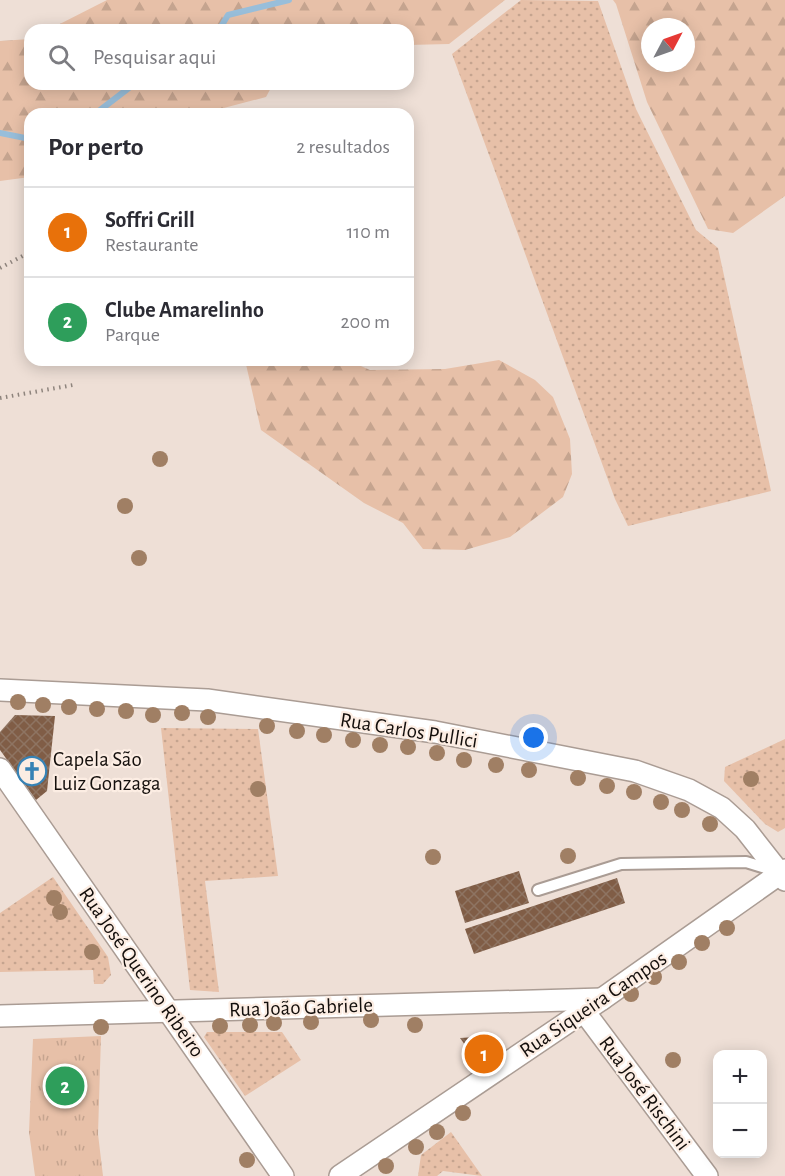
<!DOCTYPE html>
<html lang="pt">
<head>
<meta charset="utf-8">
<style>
	:root { --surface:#fff; --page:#f2f2f3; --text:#2b2b33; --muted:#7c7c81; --line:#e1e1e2; --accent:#2563eb }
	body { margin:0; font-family:"Alegreya Sans",sans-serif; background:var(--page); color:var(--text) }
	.controls { position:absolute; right:18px; bottom:18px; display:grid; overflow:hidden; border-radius:12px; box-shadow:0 3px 15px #0003 }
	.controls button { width:54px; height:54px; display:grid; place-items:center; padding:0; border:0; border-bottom:2px solid var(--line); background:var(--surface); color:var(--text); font:30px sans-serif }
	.compass { position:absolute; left:641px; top:18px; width:54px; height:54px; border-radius:50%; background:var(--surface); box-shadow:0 3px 15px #0003; rotate:49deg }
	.you { position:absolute; left:534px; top:738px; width:21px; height:21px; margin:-15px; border:4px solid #fff; border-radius:50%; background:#1a73e8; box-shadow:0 0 0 9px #1a73e833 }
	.badge { display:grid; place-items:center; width:39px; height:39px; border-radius:50%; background:var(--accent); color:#fff; font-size:20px; font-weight:700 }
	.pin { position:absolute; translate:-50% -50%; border:3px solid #fff; box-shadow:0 2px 6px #0006 }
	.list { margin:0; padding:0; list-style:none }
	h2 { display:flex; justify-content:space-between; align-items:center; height:78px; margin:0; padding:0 24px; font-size:26px }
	h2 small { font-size:20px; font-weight:400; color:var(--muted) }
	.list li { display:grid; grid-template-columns:39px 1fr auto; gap:18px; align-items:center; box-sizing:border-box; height:90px; padding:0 24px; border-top:2px solid var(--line) }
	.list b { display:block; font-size:22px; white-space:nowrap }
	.list p { margin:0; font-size:20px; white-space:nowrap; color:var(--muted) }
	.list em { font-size:20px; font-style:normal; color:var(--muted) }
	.icon { flex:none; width:33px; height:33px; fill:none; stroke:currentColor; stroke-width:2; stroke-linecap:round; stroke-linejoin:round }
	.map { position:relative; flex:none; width:785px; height:1176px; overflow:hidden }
	.search { position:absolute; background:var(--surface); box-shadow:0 3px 15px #0003; left:24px; top:24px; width:390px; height:66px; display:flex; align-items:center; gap:15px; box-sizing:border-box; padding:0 21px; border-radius:18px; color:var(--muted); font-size:22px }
	.panel { position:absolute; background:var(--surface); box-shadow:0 3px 15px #0003; left:24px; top:108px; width:390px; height:258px; border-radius:18px }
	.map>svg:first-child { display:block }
	.grass { fill:url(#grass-dots) }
	.forest { fill:url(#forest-firs); fill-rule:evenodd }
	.park { fill:url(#park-tufts) }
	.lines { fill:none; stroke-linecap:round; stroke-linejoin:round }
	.stream { stroke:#98beda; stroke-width:6 }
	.building { fill:url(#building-cross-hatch) }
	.lane-casing { stroke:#aa9c94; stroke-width:14 }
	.street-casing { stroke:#aa9c94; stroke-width:24 }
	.path { stroke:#8e847d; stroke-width:4; stroke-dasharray:1.5 4.5; stroke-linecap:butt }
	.lane { stroke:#fff; stroke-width:10 }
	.street { stroke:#fff; stroke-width:21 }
	.tree { fill:#a07f64 }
	.labels { text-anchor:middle; stroke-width:4.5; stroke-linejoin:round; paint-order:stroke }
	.street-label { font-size:21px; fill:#130e0b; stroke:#fcede3 }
	.poi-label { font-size:21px; fill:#130e0b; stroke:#fcede3; text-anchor:start }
</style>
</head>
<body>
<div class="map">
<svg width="785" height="1176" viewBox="0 0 785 1176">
	<defs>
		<pattern id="grass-dots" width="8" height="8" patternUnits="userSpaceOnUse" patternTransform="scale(1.5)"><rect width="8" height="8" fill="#e7c0a8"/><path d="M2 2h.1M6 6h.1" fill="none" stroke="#c5a48f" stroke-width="1.8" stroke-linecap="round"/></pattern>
		<pattern id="forest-firs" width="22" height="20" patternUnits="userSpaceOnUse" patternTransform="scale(1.5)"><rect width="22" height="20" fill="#e7c0a8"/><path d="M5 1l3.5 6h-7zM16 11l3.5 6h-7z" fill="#c5a48f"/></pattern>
		<pattern id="park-tufts" width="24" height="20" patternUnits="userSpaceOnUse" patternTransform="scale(1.5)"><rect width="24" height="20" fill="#e7c0a8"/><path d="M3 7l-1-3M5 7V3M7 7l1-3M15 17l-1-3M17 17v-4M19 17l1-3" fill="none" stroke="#c5a48f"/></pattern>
		<pattern id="building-cross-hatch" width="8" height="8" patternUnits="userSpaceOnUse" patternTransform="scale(1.5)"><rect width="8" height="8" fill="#805d46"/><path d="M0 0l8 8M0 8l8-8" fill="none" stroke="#8e7462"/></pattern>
	</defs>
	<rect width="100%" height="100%" fill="#eedfd6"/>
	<g class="grass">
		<path d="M 521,0 L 598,1 L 636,109 L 696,230 L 718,248 L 771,491 L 628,526 L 615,499 L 452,54 Z"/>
		<path d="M 161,728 L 258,729 L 278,876 L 205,881 L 219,992 L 190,990 Z"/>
		<path d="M 785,739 L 785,828 L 778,832 L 765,824 L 724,781 L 725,767 Z"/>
		<path d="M 53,877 L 108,957 L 111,975 L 103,984 L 94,984 L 93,970 L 0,972 L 0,913 Z"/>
		<path d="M 207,1032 L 282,1032 L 301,1060 L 245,1096 L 204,1037 Z"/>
		<path d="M 451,1132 L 482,1176 L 443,1171 L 437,1176 L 418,1176 L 421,1155 Z"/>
	</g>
	<g class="forest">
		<path d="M 107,0 L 505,0 L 449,44 L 408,45 L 408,30 L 48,30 Z"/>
		<path d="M 613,0 L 785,0 L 785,196 L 733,233 L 708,229 L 647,102 L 616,4 ZM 650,27 L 686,27 L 686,63 L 650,63 Z"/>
		<path d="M 30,39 L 30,84 L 273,84 L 266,97 L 220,109 L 213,114 L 30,114 L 30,177 L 0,181 L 0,41 Z"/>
		<path d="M 245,360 L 347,360 L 370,370 L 445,369 L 499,360 L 535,380 L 553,397 L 570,439 L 572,474 L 563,497 L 510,537 L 465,550 L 423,549 L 403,523 L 364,503 L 261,430 Z"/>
	</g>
	<path class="park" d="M 101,1036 L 98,1134 L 103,1176 L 35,1176 L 29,1132 L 33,1039 Z"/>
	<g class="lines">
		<g class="stream">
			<path d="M 219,30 L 228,15 L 289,0"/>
			<path d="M 95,114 L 134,84"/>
			<path d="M 0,133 L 30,139"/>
		</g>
	</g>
	<g class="building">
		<path d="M 15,715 L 55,716 L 47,791 L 36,800 L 0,750 L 0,732 Z"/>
		<path d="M 519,871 L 529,903 L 465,923 L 455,891 Z"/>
		<path d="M 617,878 L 625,903 L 474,954 L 465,929 Z"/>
		<path d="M 492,1036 L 502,1048 L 479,1064 L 460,1038 Z"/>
	</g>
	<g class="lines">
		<g class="lane-casing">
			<path id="lane" d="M 538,890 L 621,864 L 746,862 L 775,871"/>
		</g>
		<g class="street-casing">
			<g id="street">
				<path d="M 0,690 L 207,700 L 435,732 L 635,771 L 689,790 L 722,808 L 745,829 L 785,880"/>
				<path d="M 0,769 L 283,1176"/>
				<path d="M 583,1010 L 707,1176"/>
				<path d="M 0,1016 L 602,999"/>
				<path d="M 340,1176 L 602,999 L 785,870"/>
			</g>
		</g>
		<g class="path">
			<path d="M 0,268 L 30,252"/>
			<path d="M 0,398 L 73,385"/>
		</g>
		<use href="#lane" class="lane"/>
		<use href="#street" class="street"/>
	</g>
	<g class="tree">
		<circle cx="160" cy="459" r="8"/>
		<circle cx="125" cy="506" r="8"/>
		<circle cx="139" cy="558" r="8"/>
		<circle cx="18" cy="702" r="8"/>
		<circle cx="43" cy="705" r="8"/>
		<circle cx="69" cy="707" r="8"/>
		<circle cx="97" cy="709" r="8"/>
		<circle cx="126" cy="711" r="8"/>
		<circle cx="182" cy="713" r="8"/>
		<circle cx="153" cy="715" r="8"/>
		<circle cx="208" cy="717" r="8"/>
		<circle cx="267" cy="726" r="8"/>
		<circle cx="297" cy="731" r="8"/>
		<circle cx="324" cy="735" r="8"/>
		<circle cx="353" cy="740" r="8"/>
		<circle cx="380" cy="745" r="8"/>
		<circle cx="408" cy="747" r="8"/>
		<circle cx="437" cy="753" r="8"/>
		<circle cx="464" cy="760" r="8"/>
		<circle cx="496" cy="765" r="8"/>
		<circle cx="529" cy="770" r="8"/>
		<circle cx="578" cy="778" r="8"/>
		<circle cx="751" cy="779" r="8"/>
		<circle cx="607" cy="786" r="8"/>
		<circle cx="258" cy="789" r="8"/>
		<circle cx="634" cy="792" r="8"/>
		<circle cx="661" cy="802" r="8"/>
		<circle cx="682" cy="810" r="8"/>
		<circle cx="710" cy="824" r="8"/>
		<circle cx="568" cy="856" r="8"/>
		<circle cx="433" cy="857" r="8"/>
		<circle cx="54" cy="898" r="8"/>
		<circle cx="60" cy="912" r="8"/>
		<circle cx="727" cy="928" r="8"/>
		<circle cx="702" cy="943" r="8"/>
		<circle cx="92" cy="952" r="8"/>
		<circle cx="679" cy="962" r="8"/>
		<circle cx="654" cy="977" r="8"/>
		<circle cx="631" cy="994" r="8"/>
		<circle cx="371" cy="1020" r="8"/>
		<circle cx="311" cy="1022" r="8"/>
		<circle cx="274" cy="1023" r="8"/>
		<circle cx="250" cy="1025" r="8"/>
		<circle cx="415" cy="1025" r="8"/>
		<circle cx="220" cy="1026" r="8"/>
		<circle cx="101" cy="1027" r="8"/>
		<circle cx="673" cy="1060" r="8"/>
		<circle cx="463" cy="1113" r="8"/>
		<circle cx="437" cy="1132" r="8"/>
		<circle cx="416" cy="1147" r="8"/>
		<circle cx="247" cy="1160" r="8"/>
		<circle cx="386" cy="1166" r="8"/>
	</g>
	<defs>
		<g id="church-ring" transform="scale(1.5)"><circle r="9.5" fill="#fcede3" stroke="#3682b5" stroke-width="1.5"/><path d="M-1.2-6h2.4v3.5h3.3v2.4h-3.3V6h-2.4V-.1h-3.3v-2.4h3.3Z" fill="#3682b5"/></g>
	</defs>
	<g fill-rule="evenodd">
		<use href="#church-ring" x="32" y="771"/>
	</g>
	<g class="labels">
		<g class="street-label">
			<text transform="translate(409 730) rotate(9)" y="7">Rua Carlos Pullici</text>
			<text transform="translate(142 972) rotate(55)" y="7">Rua José Querino Ribeiro</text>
			<text transform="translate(593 1004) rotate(-34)" y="7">Rua Siqueira Campos</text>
			<text transform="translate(301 1007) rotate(-2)" y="7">Rua João Gabriele</text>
			<text transform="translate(645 1093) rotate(53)" y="7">Rua José Rischini</text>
		</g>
		<g class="poi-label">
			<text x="53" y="766">Capela São<tspan x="53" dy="24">Luiz Gonzaga</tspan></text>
		</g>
	</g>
</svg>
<div class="controls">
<button>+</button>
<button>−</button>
</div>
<svg class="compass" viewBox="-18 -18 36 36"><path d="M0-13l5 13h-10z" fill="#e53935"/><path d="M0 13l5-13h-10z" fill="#7c7c81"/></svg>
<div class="you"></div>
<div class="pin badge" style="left:484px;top:1054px;background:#e8710a">1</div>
<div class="pin badge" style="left:65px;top:1086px;background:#2e9e5b">2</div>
<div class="search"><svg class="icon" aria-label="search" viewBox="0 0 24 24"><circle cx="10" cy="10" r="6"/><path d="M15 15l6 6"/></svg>Pesquisar aqui</div>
<section class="panel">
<h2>Por perto<small>2 resultados</small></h2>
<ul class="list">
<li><span class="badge" style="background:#e8710a">1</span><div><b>Soffri Grill</b><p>Restaurante</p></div><em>110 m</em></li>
<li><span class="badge" style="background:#2e9e5b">2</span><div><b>Clube Amarelinho</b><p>Parque</p></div><em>200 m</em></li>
</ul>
</section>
</div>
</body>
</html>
